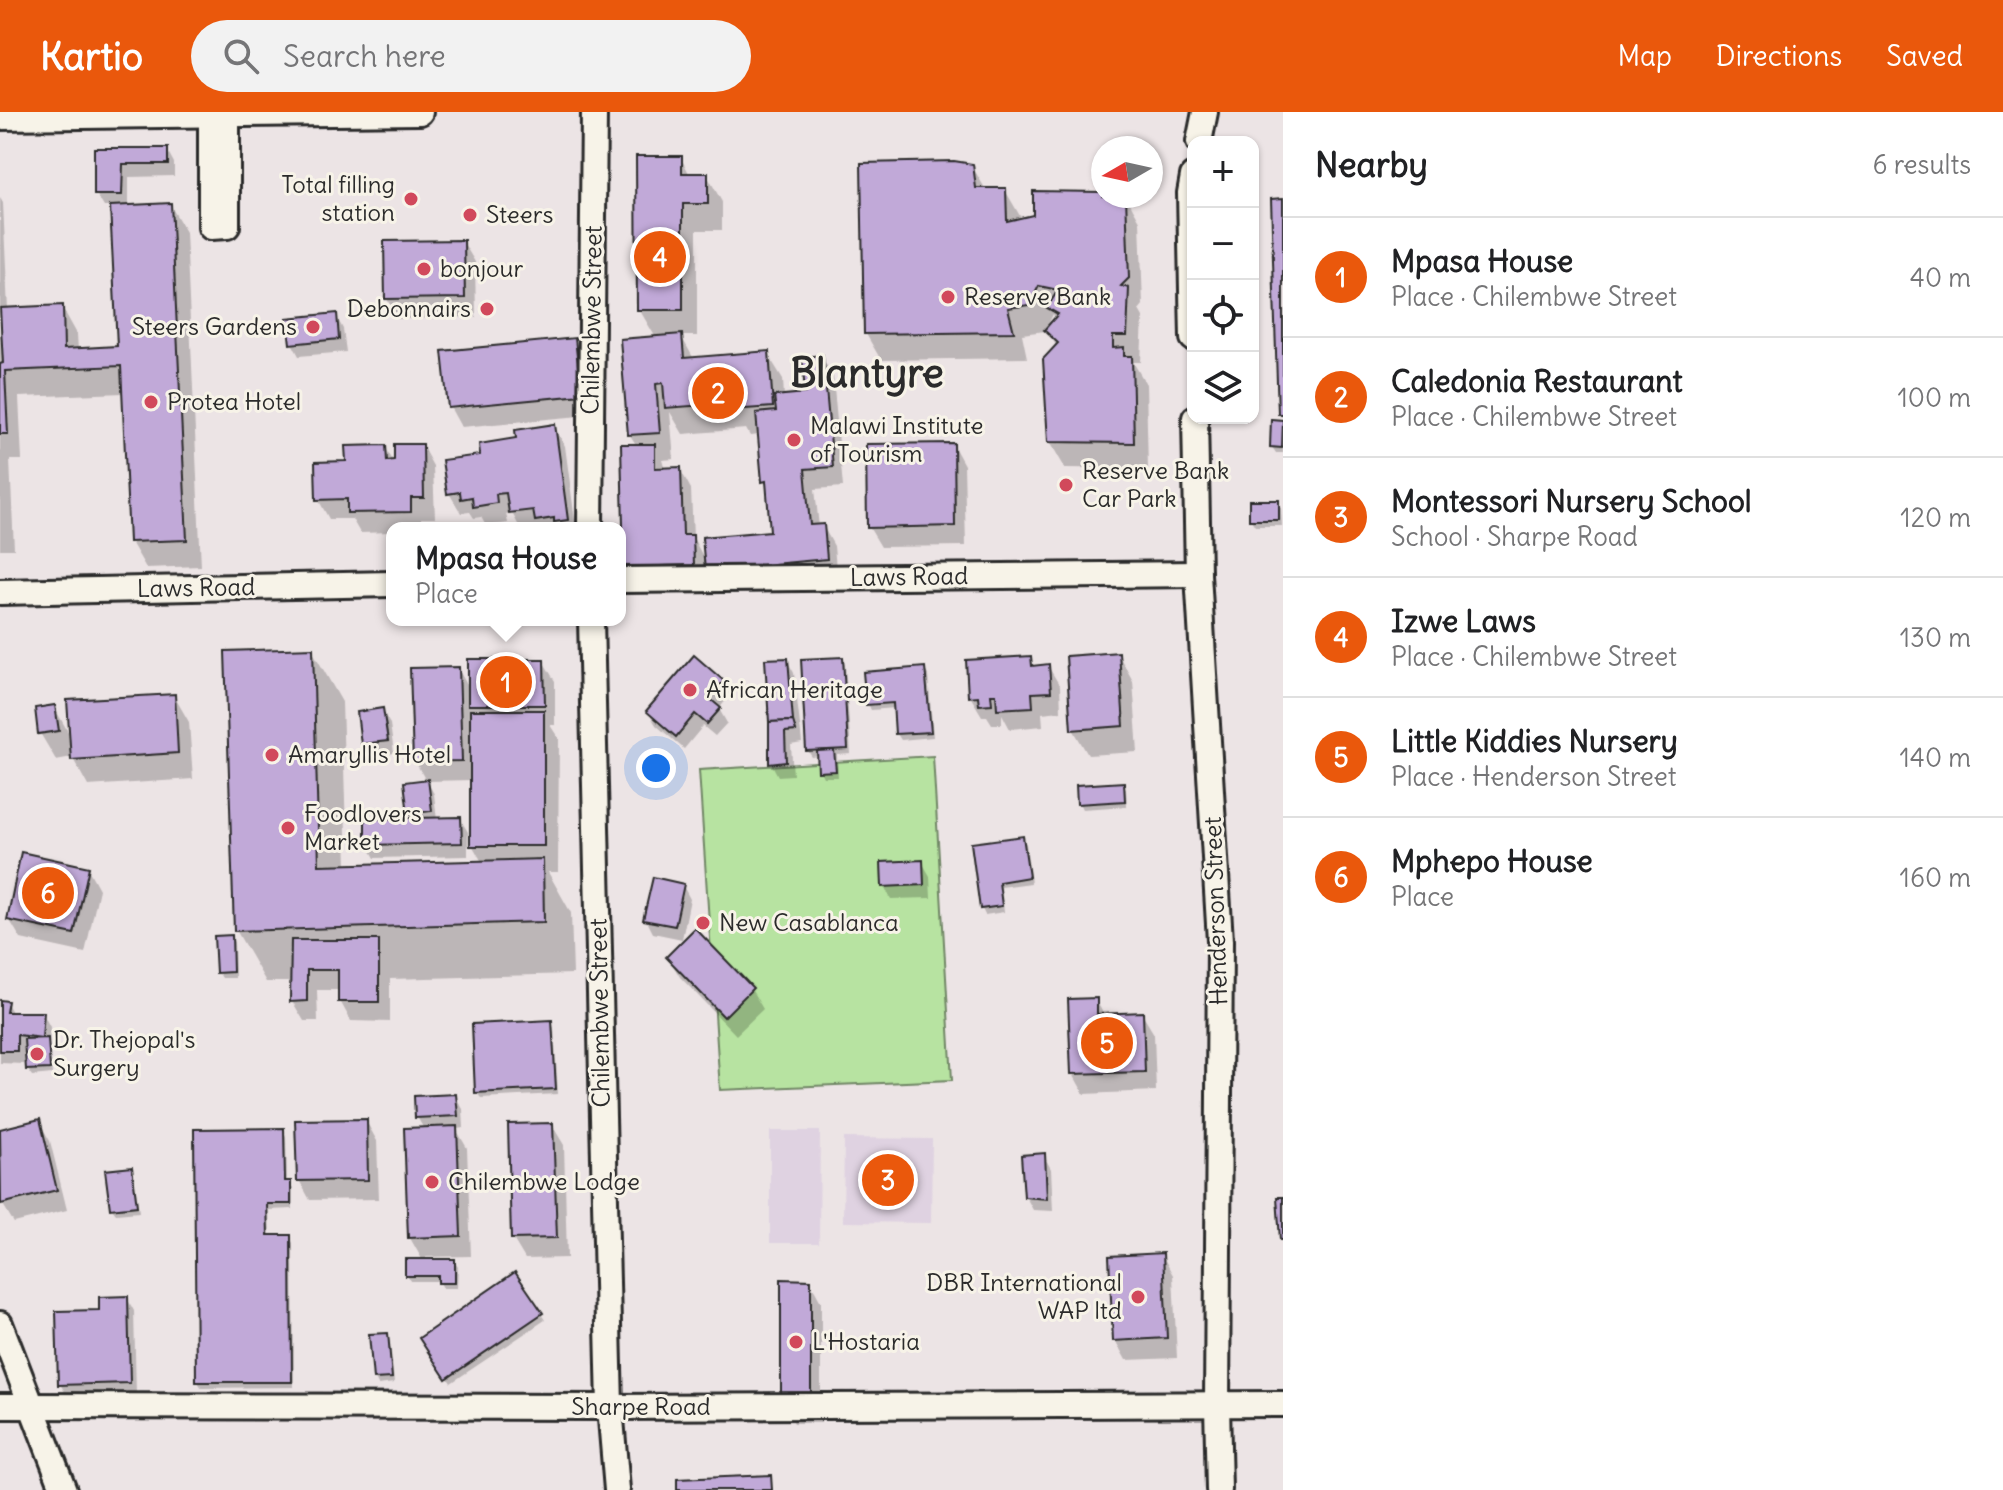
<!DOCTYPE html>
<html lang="en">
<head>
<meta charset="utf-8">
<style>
	:root { --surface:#fff; --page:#f2f2f2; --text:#202124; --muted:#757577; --line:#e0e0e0; --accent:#ea580c }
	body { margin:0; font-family:Delius,sans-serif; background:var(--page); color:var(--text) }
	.controls { position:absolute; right:24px; top:24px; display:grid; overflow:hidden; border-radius:16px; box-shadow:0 2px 6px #0004 }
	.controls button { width:72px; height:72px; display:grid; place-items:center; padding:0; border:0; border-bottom:2px solid var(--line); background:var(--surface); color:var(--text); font:40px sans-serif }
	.compass { position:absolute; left:1091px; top:24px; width:72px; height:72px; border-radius:50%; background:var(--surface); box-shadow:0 2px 6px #0004; rotate:261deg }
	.you { position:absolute; left:656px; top:656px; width:28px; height:28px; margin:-20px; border:6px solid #fff; border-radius:50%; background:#1a73e8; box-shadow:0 0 0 12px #1a73e833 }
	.badge { display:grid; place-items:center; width:52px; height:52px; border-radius:50%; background:var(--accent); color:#fff; font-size:26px; font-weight:700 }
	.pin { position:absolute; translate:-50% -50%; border:4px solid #fff; box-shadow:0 2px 8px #0006 }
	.popup { position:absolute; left:386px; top:410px; width:240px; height:104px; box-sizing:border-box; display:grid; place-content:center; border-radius:16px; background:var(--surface); filter:drop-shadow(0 2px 6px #0005); font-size:26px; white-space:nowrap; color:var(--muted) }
	.popup b { font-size:30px; color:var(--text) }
	.popup::after { content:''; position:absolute; left:50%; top:100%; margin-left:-16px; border:16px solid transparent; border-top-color:var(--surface) }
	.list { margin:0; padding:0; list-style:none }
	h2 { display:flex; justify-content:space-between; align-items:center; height:104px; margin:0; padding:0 32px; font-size:34px }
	h2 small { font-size:26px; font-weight:400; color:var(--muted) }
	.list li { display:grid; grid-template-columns:52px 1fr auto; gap:24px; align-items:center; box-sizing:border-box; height:120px; padding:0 32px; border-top:2px solid var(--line) }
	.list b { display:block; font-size:30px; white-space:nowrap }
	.list p { margin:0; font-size:26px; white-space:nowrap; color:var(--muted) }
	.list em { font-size:26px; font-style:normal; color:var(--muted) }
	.icon { flex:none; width:44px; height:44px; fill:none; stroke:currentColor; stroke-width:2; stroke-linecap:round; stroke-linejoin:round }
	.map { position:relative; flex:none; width:1283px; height:1378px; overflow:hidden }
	header { display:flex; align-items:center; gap:48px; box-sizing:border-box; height:112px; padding:0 40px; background:var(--accent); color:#fff }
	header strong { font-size:38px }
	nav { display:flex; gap:44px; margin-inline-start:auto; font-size:28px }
	.search { width:560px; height:72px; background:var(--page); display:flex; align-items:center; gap:20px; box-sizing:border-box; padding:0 28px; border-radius:44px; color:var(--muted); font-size:30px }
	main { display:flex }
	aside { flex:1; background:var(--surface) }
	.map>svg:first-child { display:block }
	.built { fill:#dfd2e1 }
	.green { fill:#b7e3a1; stroke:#718766; stroke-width:2 }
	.shadow { fill:#0003; fill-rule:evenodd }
	.building { fill:#c1a9d8; stroke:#2b2b2b; stroke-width:2 }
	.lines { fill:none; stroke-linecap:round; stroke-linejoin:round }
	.minor-casing { stroke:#2b2b2b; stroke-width:30 }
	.minor { stroke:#f7f3e8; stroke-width:24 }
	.poi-dot { fill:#d1495b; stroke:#f7f3e8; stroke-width:3 }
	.labels { text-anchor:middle; stroke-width:6; stroke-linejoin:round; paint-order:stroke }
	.poi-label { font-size:24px; fill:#2b2b2b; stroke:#f7f3e8; text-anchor:start }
	.street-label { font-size:24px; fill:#2b2b2b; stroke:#f7f3e8 }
	.town-label { font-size:40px; font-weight:bold; fill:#2b2b2b; stroke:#f7f3e8 }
</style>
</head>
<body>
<header>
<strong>Kartio</strong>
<div class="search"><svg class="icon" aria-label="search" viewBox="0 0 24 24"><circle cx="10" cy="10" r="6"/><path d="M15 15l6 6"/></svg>Search here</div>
<nav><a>Map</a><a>Directions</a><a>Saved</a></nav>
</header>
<main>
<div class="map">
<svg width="1283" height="1378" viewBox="0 0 1283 1378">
	<rect width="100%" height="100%" fill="#ece4e5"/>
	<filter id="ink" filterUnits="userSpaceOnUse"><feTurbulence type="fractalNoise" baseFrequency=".0125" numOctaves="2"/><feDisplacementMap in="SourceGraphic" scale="16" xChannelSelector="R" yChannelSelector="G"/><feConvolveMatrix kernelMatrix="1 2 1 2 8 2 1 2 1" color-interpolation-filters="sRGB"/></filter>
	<g filter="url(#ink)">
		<g class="built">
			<path d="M 770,1019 L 820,1019 L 819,1131 L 770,1131 Z"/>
			<path d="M 844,1026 L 932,1027 L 931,1111 L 843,1110 Z"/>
		</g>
		<path class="green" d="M 933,644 L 952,968 L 720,978 L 699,658 Z"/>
		<g class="shadow">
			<path d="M 96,38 L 167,38 L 174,51 L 174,64 L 129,65 L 129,95 L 170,93 L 186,120 L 201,454 L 146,456 L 131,430 L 124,281 L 19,285 L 22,348 L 10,348 L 14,437 L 0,437 L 0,86 L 3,91 L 8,198 L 62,195 L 77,222 L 78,238 L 119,236 L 112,95 L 104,95 L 96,82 Z"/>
			<path d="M 681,46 L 690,63 L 707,63 L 722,90 L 722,118 L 697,118 L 697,224 L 681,224 L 694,247 L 767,241 L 783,267 L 784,285 L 808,283 L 822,245 L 833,265 L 843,375 L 815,377 L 819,415 L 823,414 L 834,434 L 837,467 L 719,477 L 704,452 L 705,472 L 638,474 L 626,454 L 637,334 L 630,323 L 656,226 L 639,197 ZM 670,300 L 683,322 L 746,317 L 750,324 L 760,323 L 764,369 L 768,376 L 772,421 L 706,450 L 693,426 L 691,377 L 680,357 L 665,358 L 662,348 L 674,347 Z"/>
			<path d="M 972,54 L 986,78 L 1005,78 L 1020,104 L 1020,108 L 1103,82 L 1103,84 L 1126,84 L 1140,109 L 1143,193 L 1139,198 L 1143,205 L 1141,250 L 1133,250 L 1146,272 L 1148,357 L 1065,356 L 1050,330 L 1057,235 L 1047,218 L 1056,207 L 1053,202 L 1045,219 L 1022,222 L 1027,246 L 881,248 L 866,222 Z"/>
			<path d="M 463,130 L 475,150 L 476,205 L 398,207 L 387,187 Z"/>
			<path d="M 336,204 L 343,217 L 346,240 L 299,244 L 292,231 Z"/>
			<path d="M 574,228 L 585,248 L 591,303 L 461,315 L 450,295 Z"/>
			<path d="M 1273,309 L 1283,310 L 1283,341 L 1276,341 L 1272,335 Z"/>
			<path d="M 554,314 L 565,334 L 576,416 L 520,416 L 512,401 L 506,402 L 508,411 L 486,414 L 481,405 L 474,406 L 470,400 L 461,401 L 449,381 L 482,345 Z"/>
			<path d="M 953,333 L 964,353 L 966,434 L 881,435 L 869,415 Z"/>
			<path d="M 422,334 L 433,354 L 435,406 L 421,406 L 421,416 L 392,416 L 392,420 L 360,421 L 352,407 L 329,407 L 318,387 L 385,335 L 396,354 Z"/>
			<path d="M 1278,390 L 1281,396 L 1282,414 L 1255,414 L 1251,408 Z"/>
			<path d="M 312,538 L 342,590 L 347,754 L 482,750 L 471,731 L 472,668 L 427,669 L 434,682 L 437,708 L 460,707 L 468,720 L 468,744 L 375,746 L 367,732 L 414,708 L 410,701 L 426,669 L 415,649 L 458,557 L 470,578 L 543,549 L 555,569 L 555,613 L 550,613 L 559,627 L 558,760 L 548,760 L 571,801 L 573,862 L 390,867 L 390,910 L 351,909 L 340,889 L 340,878 L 317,878 L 318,909 L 304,909 L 292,889 L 293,870 L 266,870 L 236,818 Z"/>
			<path d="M 1118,542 L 1133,569 L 1138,640 L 1088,643 L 1073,617 Z"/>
			<path d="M 1030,546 L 1035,555 L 1048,554 L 1060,574 L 1061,599 L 1042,601 L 1043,614 L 1010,617 L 1002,602 L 1002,612 L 992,612 L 987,604 L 982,604 L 970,584 Z"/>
			<path d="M 842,547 L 845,553 L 851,642 L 837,643 L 838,665 L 823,665 L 820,659 L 819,644 L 812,645 L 808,639 Z"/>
			<path d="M 787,548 L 794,561 L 802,631 L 791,633 L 793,663 L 778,664 L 771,651 Z"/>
			<path d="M 924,557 L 928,563 L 933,625 L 901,628 L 897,622 L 895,596 L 871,598 L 868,592 Z"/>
			<path d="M 722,570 L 730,583 L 719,597 L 727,611 L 715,624 L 703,614 L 684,637 L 656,613 L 648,600 Z"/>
			<path d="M 174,584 L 189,610 L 193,667 L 88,674 L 72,645 L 56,648 L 40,621 L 54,595 L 71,625 Z"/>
			<path d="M 382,599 L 390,612 L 394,641 L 370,645 L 363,632 Z"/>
			<path d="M 1123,672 L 1126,678 L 1127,694 L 1082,697 L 1079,691 Z"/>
			<path d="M 1022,726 L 1026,732 L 1031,771 L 1001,775 L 1004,800 L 985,803 L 982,797 L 973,733 Z"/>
			<path d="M 922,750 L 930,764 L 931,786 L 891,787 L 884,774 Z"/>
			<path d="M 88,757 L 99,777 L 85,841 L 21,827 L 9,807 Z"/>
			<path d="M 683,774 L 690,787 L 682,827 L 653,821 L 646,807 Z"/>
			<path d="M 231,825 L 234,830 L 235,866 L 222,866 L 218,860 Z"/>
			<path d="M 668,845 L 751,877 L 763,897 L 736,923 L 680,865 Z"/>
			<path d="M 1096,888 L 1104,903 L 1142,902 L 1154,922 L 1156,979 L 1084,982 L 1073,962 Z"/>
			<path d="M 0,890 L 7,891 L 13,902 L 43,902 L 50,915 L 49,932 L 52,962 L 32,964 L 28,958 L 27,937 L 24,937 L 24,952 L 0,951 Z"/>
			<path d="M 551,910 L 554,916 L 558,982 L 481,986 L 477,981 Z"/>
			<path d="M 455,984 L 463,997 L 464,1016 L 456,1017 L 467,1036 L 471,1144 L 426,1145 L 426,1149 L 454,1149 L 458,1155 L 457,1176 L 443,1176 L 439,1169 L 410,1169 L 407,1163 L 423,1149 L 410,1126 L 424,1017 L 417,1005 Z"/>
			<path d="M 366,1009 L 377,1029 L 379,1087 L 310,1088 L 299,1068 Z"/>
			<path d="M 39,1010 L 50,1029 L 67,1098 L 14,1111 L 2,1091 L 0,1082 L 0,1019 Z"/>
			<path d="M 552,1013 L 564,1033 L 567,1146 L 525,1147 L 513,1127 Z"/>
			<path d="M 283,1018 L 286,1024 L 287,1071 L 289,1071 L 293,1077 L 293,1097 L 269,1098 L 270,1125 L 290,1125 L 293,1131 L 294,1275 L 202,1276 L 198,1270 Z"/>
			<path d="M 1044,1044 L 1051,1057 L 1053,1099 L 1033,1098 L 1026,1085 Z"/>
			<path d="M 131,1057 L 134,1063 L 139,1100 L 116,1102 L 112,1097 Z"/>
			<path d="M 1162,1143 L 1173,1163 L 1177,1246 L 1126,1248 L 1115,1228 Z"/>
			<path d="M 515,1163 L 545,1208 L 451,1271 L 422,1226 Z"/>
			<path d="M 810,1170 L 821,1190 L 821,1311 L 794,1311 L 783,1291 Z"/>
			<path d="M 127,1186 L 134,1199 L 136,1283 L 68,1285 L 60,1272 L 101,1200 Z"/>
			<path d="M 387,1223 L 390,1229 L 394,1271 L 378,1273 L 375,1267 Z"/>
		</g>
		<g class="building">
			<path d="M 94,36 L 168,36 L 168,52 L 123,52 L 122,83 L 94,83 Z"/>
			<path d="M 636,44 L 682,44 L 682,61 L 708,61 L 708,92 L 683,92 L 683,198 L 637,198 Z"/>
			<path d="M 954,49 L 973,52 L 976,76 L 1006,76 L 1007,109 L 1033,103 L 1033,79 L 1103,80 L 1103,84 L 1126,84 L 1129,166 L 1121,174 L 1129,176 L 1127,224 L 1113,224 L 1113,236 L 1124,235 L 1124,244 L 1132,244 L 1134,331 L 1048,330 L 1043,247 L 1058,231 L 1044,218 L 1058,202 L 1047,196 L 1058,178 L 1039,174 L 1029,193 L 1008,196 L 1014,220 L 864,222 L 861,51 Z"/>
			<path d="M 1283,86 L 1283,302 L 1278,302 L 1271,87 Z"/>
			<path d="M 171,91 L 187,428 L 129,430 L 121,254 L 5,259 L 8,322 L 0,322 L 0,252 L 3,251 L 0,196 L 63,193 L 64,237 L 117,234 L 110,94 Z"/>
			<path d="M 464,128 L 465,186 L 385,187 L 384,129 Z"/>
			<path d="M 337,201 L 339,227 L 290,232 L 287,206 Z"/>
			<path d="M 682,222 L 684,246 L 769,239 L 773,295 L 732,298 L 732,291 L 665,296 L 663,271 L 656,272 L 660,321 L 628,323 L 620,227 Z"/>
			<path d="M 575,226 L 581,283 L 448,296 L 442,239 Z"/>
			<path d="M 823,243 L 833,355 L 805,357 L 810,413 L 824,412 L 827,447 L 705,458 L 702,425 L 770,419 L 766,369 L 762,370 L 756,301 L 776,299 L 774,284 L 805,281 L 802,245 Z"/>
			<path d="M 1271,307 L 1283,308 L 1282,336 L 1270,335 Z"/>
			<path d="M 555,312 L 568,408 L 554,410 L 554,406 L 535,409 L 533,398 L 509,401 L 506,381 L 496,382 L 497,391 L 473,395 L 472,385 L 461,387 L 460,380 L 447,382 L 442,348 L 480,343 L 479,332 L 516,326 L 515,318 Z"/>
			<path d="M 954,331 L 955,414 L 867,416 L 866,332 Z"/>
			<path d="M 394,332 L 423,332 L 424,386 L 411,386 L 411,400 L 347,401 L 347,387 L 316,388 L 315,350 L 346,349 L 345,334 L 386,333 L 387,349 L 394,348 Z"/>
			<path d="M 621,332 L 655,332 L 655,356 L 681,355 L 683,423 L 693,423 L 694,453 L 624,455 Z"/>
			<rect x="1249" y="388" width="30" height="20"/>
			<path d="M 313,536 L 319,753 L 543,747 L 544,810 L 234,819 L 225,539 Z"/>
			<path d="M 1119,540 L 1124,614 L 1071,618 L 1066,544 Z"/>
			<path d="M 694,543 L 724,569 L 709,586 L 721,596 L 707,612 L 695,602 L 676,625 L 646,599 Z"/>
			<path d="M 1031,544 L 1032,554 L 1049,552 L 1051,580 L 1032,581 L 1033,595 L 997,597 L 996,582 L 991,582 L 992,592 L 979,593 L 978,584 L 968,585 L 966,548 Z"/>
			<path d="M 843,545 L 848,637 L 806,639 L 801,547 Z"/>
			<path d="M 788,546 L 793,609 L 769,610 L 765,547 Z"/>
			<path d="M 468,547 L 544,547 L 545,593 L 468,593 Z"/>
			<path d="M 459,555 L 462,649 L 413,650 L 410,556 Z"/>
			<path d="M 925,555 L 931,620 L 895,622 L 893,591 L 866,593 L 863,560 Z"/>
			<path d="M 175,582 L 178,641 L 71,648 L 67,588 Z"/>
			<path d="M 55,593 L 59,619 L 38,622 L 35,596 Z"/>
			<path d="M 383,596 L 388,629 L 361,632 L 357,600 Z"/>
			<rect x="470" y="598" width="74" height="136"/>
			<path d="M 793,609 L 796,619 L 785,620 L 786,650 L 769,652 L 769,610 Z"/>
			<path d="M 834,638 L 836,659 L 818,660 L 817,639 Z"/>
			<path d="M 428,667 L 432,699 L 408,702 L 404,670 Z"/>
			<path d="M 1124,670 L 1125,689 L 1077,692 L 1076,673 Z"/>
			<path d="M 461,705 L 462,731 L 365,733 L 365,707 Z"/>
			<path d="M 1023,724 L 1029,765 L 999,770 L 1002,794 L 980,797 L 971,731 Z"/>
			<path d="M 21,740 L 89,755 L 74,822 L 7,808 Z"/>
			<path d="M 923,748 L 924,773 L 882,775 L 881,750 Z"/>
			<path d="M 653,765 L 684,772 L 675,814 L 643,808 Z"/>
			<path d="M 695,816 L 753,876 L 724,905 L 666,845 Z"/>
			<path d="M 232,823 L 233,860 L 216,861 L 214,824 Z"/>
			<path d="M 291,828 L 379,828 L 379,890 L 338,890 L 338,858 L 307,858 L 307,889 L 290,890 Z"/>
			<path d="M 1097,886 L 1097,902 L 1143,900 L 1145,960 L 1071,962 L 1068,887 Z"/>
			<path d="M 0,888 L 8,889 L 6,900 L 44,900 L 42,926 L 17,923 L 17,939 L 0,939 Z"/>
			<path d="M 552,908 L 556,977 L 475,981 L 472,912 Z"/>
			<path d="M 48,926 L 50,957 L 26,958 L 24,927 Z"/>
			<path d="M 456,982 L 458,1004 L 415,1006 L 414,984 Z"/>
			<path d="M 40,1007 L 57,1078 L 1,1092 L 0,1017 Z"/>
			<path d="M 367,1007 L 368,1068 L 297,1069 L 295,1008 Z"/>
			<path d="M 553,1011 L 557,1126 L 511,1127 L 508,1012 Z"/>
			<path d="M 457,1014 L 461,1124 L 408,1126 L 404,1016 Z"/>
			<path d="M 284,1016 L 285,1069 L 291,1069 L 291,1092 L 267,1092 L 268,1123 L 291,1123 L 292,1270 L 196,1270 L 194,1017 Z"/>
			<path d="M 1045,1041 L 1047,1087 L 1024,1085 L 1021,1043 Z"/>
			<path d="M 132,1055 L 137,1094 L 110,1097 L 105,1058 Z"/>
			<path d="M 1277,1085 L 1283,1085 L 1283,1128 L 1280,1128 Z"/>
			<path d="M 1163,1141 L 1167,1226 L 1113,1229 L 1109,1144 Z"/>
			<path d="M 405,1147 L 455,1147 L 455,1171 L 438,1171 L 438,1164 L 405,1164 Z"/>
			<path d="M 515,1160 L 543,1201 L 446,1267 L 419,1226 Z"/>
			<path d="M 781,1167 L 811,1168 L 811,1292 L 781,1292 Z"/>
			<path d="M 128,1184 L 130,1271 L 58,1273 L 56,1199 L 99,1198 L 99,1185 Z"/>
			<path d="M 388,1221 L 392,1266 L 373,1267 L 369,1222 Z"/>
			<path d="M 771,1363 L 772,1378 L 677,1378 L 677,1367 Z"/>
		</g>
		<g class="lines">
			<g class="minor-casing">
				<g id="minor">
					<path d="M 211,2 L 211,115 L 227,114 L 227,2"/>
					<path d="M 0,5 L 420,0"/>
					<path d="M 1199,30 L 1205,0"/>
					<path d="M 1193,64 L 1190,81 L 1193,226"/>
					<path d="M 1195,306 L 1198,462 L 1220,829 L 1217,1293 L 1219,1378"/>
					<path d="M 590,416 L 594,0"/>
					<path d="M 620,468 L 1198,462"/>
					<path d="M 0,480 L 392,472"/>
					<path d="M 591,508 L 610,1295 L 617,1378"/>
					<path d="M 0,1212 L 64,1378"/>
					<path d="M 0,1294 L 610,1295 L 1283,1292"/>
				</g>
			</g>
			<use href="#minor" class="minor"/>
		</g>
	</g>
	<g class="poi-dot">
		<circle cx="411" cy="87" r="8"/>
		<circle cx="470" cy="103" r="8"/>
		<circle cx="424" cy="157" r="8"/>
		<circle cx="948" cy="185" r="8"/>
		<circle cx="487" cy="197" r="8"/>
		<circle cx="313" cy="215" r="8"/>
		<circle cx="151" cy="290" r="8"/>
		<circle cx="794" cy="328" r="8"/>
		<circle cx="1066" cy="373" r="8"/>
		<circle cx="690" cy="578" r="8"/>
		<circle cx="272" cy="643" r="8"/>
		<circle cx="288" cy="716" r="8"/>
		<circle cx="703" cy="811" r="8"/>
		<circle cx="37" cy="942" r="8"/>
		<circle cx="432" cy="1070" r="8"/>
		<circle cx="1138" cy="1185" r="8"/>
		<circle cx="796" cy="1230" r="8"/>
	</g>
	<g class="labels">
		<g class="poi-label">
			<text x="395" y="81" text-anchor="end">Total filling<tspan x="395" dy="28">station</tspan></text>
			<text x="486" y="111">Steers</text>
			<text x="440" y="165">bonjour</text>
			<text x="964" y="193">Reserve Bank</text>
			<text x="471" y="205" text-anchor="end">Debonnairs</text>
			<text x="297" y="223" text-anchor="end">Steers Gardens</text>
			<text x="167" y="298">Protea Hotel</text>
			<text x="810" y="322">Malawi Institute<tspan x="810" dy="28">of Tourism</tspan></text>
			<text x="1082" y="367">Reserve Bank<tspan x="1082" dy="28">Car Park</tspan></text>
			<text x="706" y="586">African Heritage</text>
			<text x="288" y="651">Amaryllis Hotel</text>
			<text x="304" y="710">Foodlovers<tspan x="304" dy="28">Market</tspan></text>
			<text x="719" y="819">New Casablanca</text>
			<text x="53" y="936">Dr. Thejopal's<tspan x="53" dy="28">Surgery</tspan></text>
			<text x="448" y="1078">Chilembwe Lodge</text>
			<text x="1122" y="1179" text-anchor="end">DBR International<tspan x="1122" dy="28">WAP ltd</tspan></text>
			<text x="812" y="1238">L'Hostaria</text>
		</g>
		<g class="street-label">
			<text transform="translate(592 208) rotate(-89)" y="8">Chilembwe Street</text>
			<text transform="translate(909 465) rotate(-1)" y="8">Laws Road</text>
			<text transform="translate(196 476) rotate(-1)" y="8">Laws Road</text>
			<text transform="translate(1216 799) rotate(-92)" y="8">Henderson Street</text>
			<text transform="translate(600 901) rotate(-91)" y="8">Chilembwe Street</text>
			<text x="641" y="1303">Sharpe Road</text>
		</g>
		<g class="town-label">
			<text x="867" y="275">Blantyre</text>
		</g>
	</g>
</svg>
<div class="controls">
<button>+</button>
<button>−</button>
<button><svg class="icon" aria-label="locate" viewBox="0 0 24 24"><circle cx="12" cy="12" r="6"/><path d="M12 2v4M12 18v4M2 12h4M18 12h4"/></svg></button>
<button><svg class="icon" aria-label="layers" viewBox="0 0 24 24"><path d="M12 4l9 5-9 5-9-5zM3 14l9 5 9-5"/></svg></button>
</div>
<svg class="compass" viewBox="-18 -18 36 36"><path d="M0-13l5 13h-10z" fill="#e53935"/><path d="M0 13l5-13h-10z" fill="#757577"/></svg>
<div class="you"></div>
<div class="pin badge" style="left:506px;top:570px">1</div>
<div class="popup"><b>Mpasa House</b>Place</div>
<div class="pin badge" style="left:718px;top:281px">2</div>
<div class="pin badge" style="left:888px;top:1068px">3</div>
<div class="pin badge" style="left:660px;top:145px">4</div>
<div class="pin badge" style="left:1107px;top:931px">5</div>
<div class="pin badge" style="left:48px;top:781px">6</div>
</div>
<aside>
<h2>Nearby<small>6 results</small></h2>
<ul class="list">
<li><span class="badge">1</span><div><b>Mpasa House</b><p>Place · Chilembwe Street</p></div><em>40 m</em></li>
<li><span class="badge">2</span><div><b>Caledonia Restaurant</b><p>Place · Chilembwe Street</p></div><em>100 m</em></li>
<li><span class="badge">3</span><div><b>Montessori Nursery School</b><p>School · Sharpe Road</p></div><em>120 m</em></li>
<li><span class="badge">4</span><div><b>Izwe Laws</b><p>Place · Chilembwe Street</p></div><em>130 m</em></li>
<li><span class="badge">5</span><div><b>Little Kiddies Nursery</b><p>Place · Henderson Street</p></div><em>140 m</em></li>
<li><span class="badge">6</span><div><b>Mphepo House</b><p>Place</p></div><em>160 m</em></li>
</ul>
</aside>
</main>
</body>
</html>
